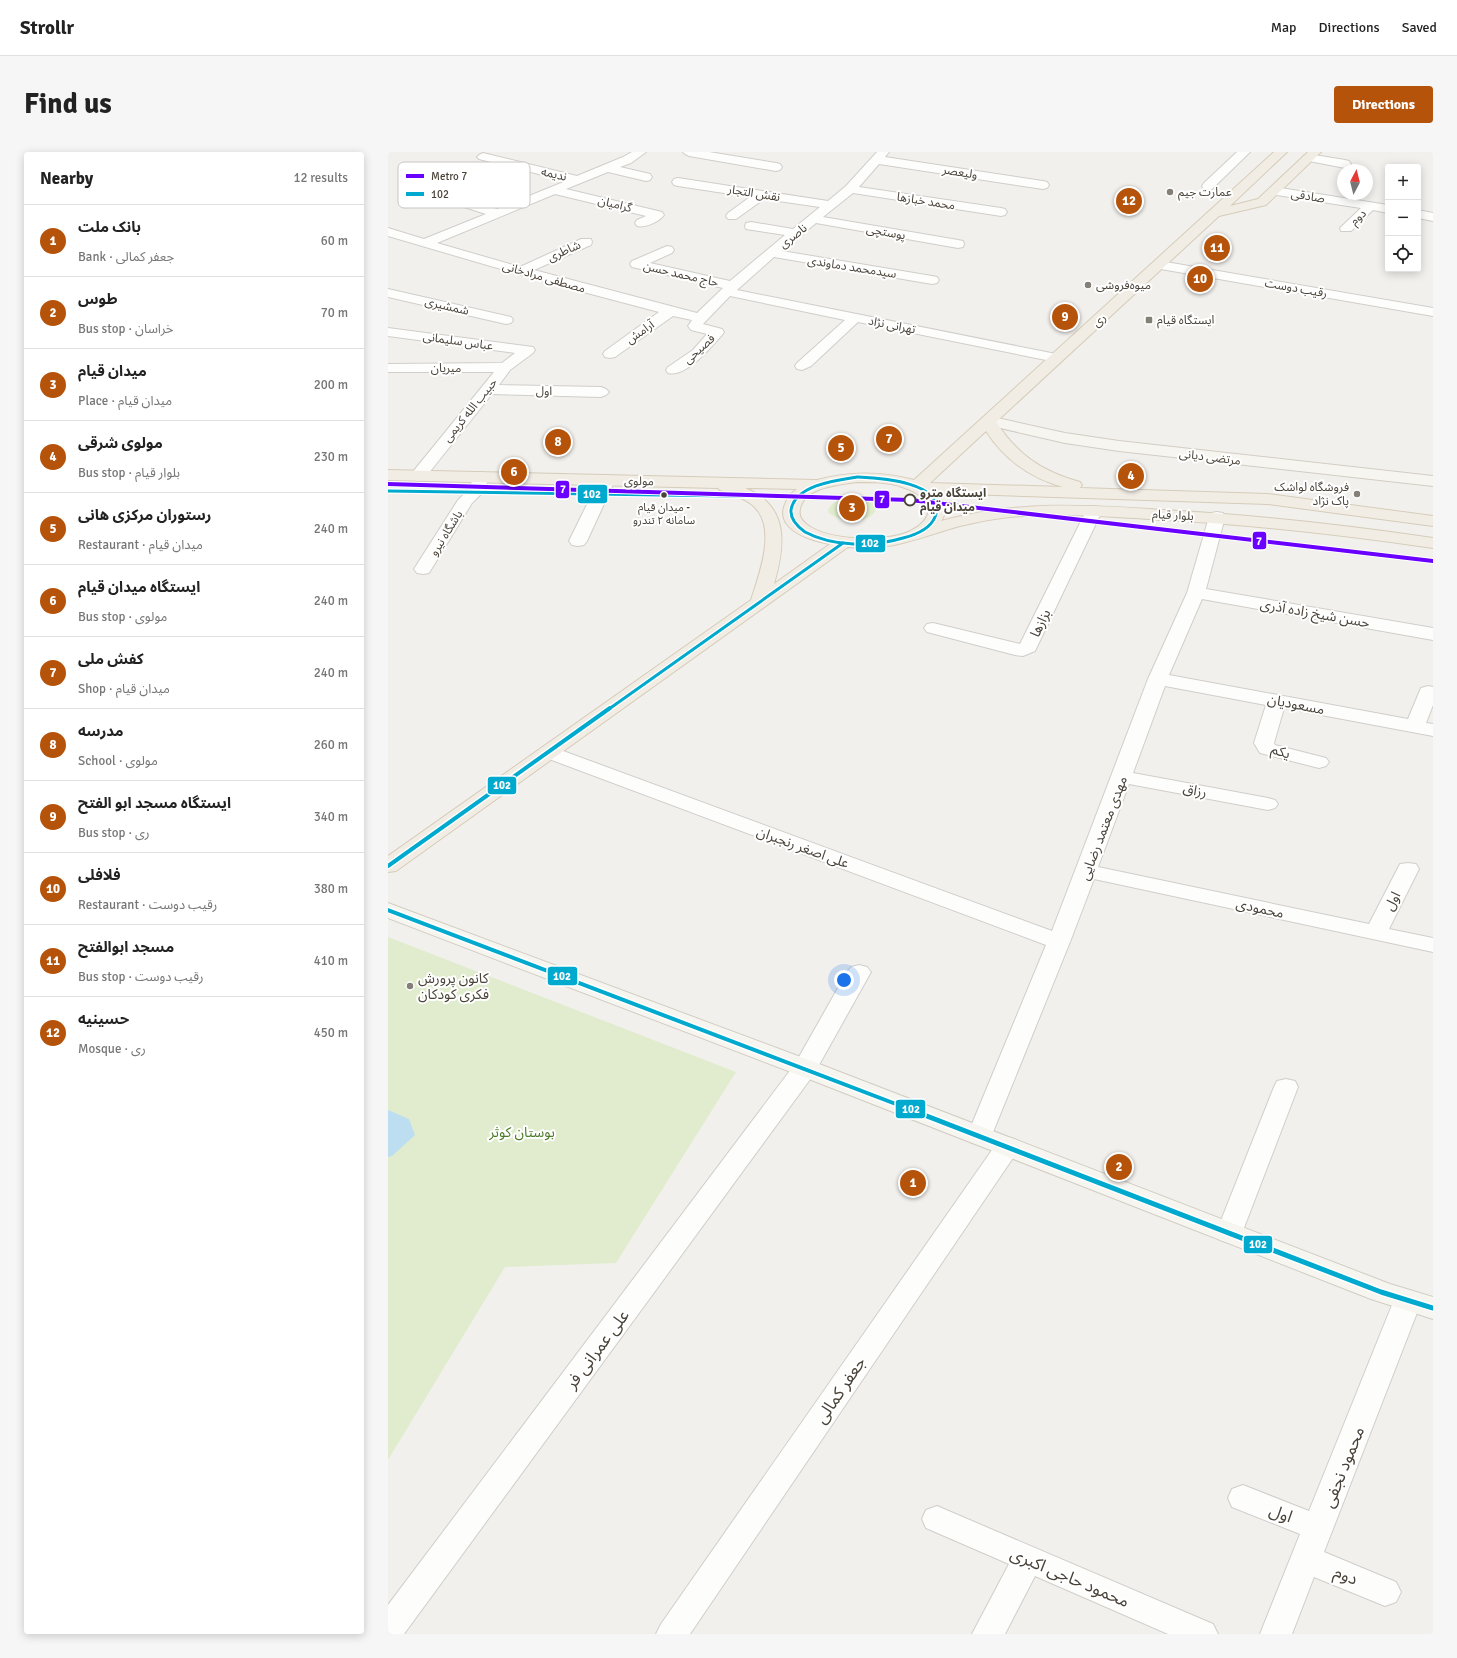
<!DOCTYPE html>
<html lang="en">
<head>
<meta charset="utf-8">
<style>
	:root { --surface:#fff; --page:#f6f6f6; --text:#222; --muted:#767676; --line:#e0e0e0; --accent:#b45309 }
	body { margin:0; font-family:Signika,"Noto Sans Arabic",sans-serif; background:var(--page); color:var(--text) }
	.controls { position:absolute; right:12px; top:12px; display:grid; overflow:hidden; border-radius:4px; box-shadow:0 2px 10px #0003 }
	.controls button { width:36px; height:36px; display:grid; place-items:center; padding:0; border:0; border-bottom:1px solid var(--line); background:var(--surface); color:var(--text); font:20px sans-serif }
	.compass { position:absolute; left:949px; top:12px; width:36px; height:36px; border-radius:50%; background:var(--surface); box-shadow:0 2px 10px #0003; rotate:7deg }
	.you { position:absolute; left:456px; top:828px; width:14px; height:14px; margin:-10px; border:3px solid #fff; border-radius:50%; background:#1a73e8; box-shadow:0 0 0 6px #1a73e833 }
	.badge { display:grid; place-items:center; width:26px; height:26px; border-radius:50%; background:var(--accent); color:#fff; font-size:13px; font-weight:700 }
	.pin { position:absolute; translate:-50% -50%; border:2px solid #fff; box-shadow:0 1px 4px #0006 }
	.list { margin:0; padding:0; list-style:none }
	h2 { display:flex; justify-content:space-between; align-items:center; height:52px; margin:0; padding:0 16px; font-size:17px }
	h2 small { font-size:13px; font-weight:400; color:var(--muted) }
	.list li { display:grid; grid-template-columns:26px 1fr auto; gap:12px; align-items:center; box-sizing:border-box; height:72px; padding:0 16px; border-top:1px solid var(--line) }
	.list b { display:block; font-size:15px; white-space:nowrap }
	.list p { margin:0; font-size:13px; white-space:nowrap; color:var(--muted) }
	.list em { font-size:13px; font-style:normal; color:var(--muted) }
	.icon { flex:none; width:22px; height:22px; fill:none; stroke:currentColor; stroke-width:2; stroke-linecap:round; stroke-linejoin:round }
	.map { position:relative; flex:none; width:1045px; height:1482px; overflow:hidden; border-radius:4px }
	header { display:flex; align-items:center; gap:24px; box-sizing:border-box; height:56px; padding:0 20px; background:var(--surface); border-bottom:1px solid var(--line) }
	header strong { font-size:19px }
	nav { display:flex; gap:22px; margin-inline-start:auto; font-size:14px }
	.intro { display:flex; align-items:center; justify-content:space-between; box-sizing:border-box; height:96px; padding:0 24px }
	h1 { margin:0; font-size:28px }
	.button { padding:10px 18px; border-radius:4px; background:var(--accent); color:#fff; font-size:14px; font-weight:700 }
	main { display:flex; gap:24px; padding:0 24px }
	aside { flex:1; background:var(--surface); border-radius:4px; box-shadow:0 2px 10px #0003 }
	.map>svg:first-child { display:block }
	.green { fill:#e0eccd }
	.water { fill:#bdddf0 }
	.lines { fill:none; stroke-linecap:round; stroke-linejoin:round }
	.street-casing { stroke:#d0ceca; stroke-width:2 }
	.secondary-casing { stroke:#d2cdc3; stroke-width:2 }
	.primary-casing { stroke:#d5ccba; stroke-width:2 }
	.street { fill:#fdfdfc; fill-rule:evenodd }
	.secondary { fill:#f7f5f0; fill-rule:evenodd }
	.primary { fill:#f2ede4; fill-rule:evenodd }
	.bus-1-far2-casing { stroke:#fff; stroke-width:5.5 }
	.bus-1-far1-casing { stroke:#fff; stroke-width:7 }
	.bus-1-casing { stroke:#fff; stroke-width:8 }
	.bus-1-far2 { stroke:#00a9ce; stroke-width:3 }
	.bus-1-far1 { stroke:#00a9ce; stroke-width:4 }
	.bus-1 { stroke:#00a9ce; stroke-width:5 }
	.metro-1-casing { stroke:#fff; stroke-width:6 }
	.metro-1 { stroke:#6a00ff; stroke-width:4 }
	.poi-dot { fill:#847f77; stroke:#fff; stroke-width:1.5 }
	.bus-dot { fill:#494238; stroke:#fff; stroke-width:1.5 }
	.stop-dot { fill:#fff; stroke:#494238; stroke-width:2 }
	.labels { text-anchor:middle; stroke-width:4; stroke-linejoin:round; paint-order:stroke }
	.far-bus-label { font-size:11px; fill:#494238; stroke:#fff }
	.far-street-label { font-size:12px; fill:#494238; stroke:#fff }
	.far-poi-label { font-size:12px; fill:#494238; stroke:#fff; text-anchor:start }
	.far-stop-label { font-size:12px; font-weight:bold; fill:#494238; stroke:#fff; text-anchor:start }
	.street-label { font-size:14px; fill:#494238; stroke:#fff }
	.poi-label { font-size:14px; fill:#494238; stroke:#fff; text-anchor:start }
	.park-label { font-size:14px; fill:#4b7d29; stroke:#fff }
	.near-street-label { font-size:17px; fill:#494238; stroke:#fff }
	.key { fill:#fff; stroke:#c8c6c3; stroke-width:1 }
	.key-label { font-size:11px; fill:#494238 }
	.line-badge { stroke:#fff; stroke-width:1.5 }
	.badge-label { font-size:11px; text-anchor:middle; font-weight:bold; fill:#fff }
</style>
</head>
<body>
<header>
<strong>Strollr</strong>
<nav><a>Map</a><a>Directions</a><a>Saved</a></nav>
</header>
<div class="intro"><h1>Find us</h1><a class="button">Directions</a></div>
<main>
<aside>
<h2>Nearby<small>12 results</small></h2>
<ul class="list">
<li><span class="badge">1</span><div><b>بانک ملت</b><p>Bank · جعفر کمالی</p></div><em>60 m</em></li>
<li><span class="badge">2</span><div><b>طوس</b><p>Bus stop · خراسان</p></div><em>70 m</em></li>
<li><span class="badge">3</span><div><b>میدان قیام</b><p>Place · میدان قیام</p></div><em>200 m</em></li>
<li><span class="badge">4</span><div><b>مولوی شرقی</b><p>Bus stop · بلوار قیام</p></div><em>230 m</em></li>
<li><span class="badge">5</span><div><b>رستوران مرکزی هانی</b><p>Restaurant · میدان قیام</p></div><em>240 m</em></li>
<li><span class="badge">6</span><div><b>ایستگاه میدان قیام</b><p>Bus stop · مولوی</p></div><em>240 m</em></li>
<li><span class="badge">7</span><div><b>کفش ملی</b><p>Shop · میدان قیام</p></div><em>240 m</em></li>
<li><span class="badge">8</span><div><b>مدرسه</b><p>School · مولوی</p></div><em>260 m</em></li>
<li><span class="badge">9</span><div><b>ایستگاه مسجد ابو الفتح</b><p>Bus stop · ری</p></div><em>340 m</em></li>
<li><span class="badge">10</span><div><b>فلافلی</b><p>Restaurant · رقیب دوست</p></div><em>380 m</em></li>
<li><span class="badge">11</span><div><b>مسجد ابوالفتح</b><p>Bus stop · رقیب دوست</p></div><em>410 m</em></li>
<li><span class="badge">12</span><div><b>حسینیه</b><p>Mosque · ری</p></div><em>450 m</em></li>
</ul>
</aside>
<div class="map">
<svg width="1045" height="1482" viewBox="0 0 1045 1482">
	<rect width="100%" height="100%" fill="#f2f0ed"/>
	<g class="green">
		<path d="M 465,346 L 485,351 L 488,358 C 480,373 453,371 441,361 L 440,358 C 444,348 456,347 465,346 Z"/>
		<path d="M 0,785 L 348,920 L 228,1111 L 117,1115 L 0,1308 Z"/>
	</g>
	<path class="water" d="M 0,958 L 21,967 L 27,983 L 4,1004 L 0,1005 Z"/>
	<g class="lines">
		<g class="street-casing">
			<g id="street">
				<path d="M 244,0 L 258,0 L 243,11 L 232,15 L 262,22 L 264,25 L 262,28 L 258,29 L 220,20 L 178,37 L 274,60 L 276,63 C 271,70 257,76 249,74 L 247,71 L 249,68 L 258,64 L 167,42 L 49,91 L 132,115 L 193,87 L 203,87 L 204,90 L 203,93 L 146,118 L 309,161 L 335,136 L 244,115 L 242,112 L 244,109 L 279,94 L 284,95 L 286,98 L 284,101 L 262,111 L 342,129 L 397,83 L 358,77 L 357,74 L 358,71 L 363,70 L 405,77 L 432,55 L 376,47 L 348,67 L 340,67 L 338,64 L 340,61 L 362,45 L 290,34 L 286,33 L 284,30 L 286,27 L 290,26 L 440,49 L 458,34 L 489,0 L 501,0 L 497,5 L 655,29 L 659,30 L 661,33 L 659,36 L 655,37 L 491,12 L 471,35 L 613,56 L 617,57 L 619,60 L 617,63 L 613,64 L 465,41 L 435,65 L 570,88 L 575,89 L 576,92 L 575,95 L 570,96 L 428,71 L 394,99 L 544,124 L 549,125 L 551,128 L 549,131 L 544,132 L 386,105 L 349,138 L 668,202 L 673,203 L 675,206 L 673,209 L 668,210 L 470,170 L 423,214 L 414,218 L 409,217 L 407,214 L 409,211 L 457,168 L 342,144 L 315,172 L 334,177 L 336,180 L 334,183 C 323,195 298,226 280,221 L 278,218 L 280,215 L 305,198 L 319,182 L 303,178 L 300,174 L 304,168 L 285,164 L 227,205 L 222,206 L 217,205 L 215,202 L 217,199 L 271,160 L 150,128 L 0,84 L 0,76 L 36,87 L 98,62 L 76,55 L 74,52 L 76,49 L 80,48 L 109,57 L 178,29 L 91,7 L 89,5 L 91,3 L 95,1 L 189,24 L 235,5 Z"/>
				<path d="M 295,0 L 321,0 L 388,11 L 392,12 L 394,15 L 392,18 L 388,19 L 301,4 L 297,2 Z"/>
				<path d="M 849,0 L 862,0 L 824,37 L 816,37 L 814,34 L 816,31 Z"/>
				<path d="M 920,2 L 957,8 L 961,9 L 963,12 L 961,15 L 957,16 L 916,8 L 914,6 L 916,4 Z"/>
				<path d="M 886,35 L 1000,53 L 1000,61 L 985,58 L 963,79 L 953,79 L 952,76 L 973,56 L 882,42 L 880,39 L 882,36 Z"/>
				<path d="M 1030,58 L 1045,61 L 1045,69 L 1030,66 Z"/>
				<path d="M 772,109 L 1045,156 L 1045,164 L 767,116 L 765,113 L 767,110 Z"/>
				<path d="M 0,137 L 123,165 L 125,168 L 123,171 L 118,172 L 0,145 Z"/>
				<path d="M 0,176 L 145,195 L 147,198 L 145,201 L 122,218 L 111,233 L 213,235 L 218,237 L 221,240 L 218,243 L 213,245 L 104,242 L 36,327 L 30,329 L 24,327 L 22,324 L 24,321 L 106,220 L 0,220 L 0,212 L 114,211 L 127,201 L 0,184 Z"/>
				<path d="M 94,320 L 100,322 L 102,325 L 94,341 L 84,351 L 41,421 L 35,422 L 29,421 L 26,417 L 70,348 L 79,339 L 88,322 Z"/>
				<path d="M 219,323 L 225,325 L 227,328 L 199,389 L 196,393 L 190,394 L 184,393 L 181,389 L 211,328 L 213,325 Z"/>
				<path d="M 706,354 L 712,355 L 714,359 L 647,499 L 635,504 L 627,503 L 539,480 L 536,476 L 539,472 L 545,471 L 632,492 L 698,359 L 700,355 Z"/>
				<path d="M 829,360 L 835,361 L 837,365 L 818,437 L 1045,476 L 1045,488 L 814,447 L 781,523 L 1020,567 L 1033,536 L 1040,534 L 1045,535 L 1045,553 L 1038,571 L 1045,572 L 1045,584 L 896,556 L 886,591 L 887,593 L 938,606 L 941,610 L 938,614 L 931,616 L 872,601 L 866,591 L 878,553 L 777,534 L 745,621 L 880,646 L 887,648 L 890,652 L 887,656 L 880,658 L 741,632 L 710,715 L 981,772 L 1012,712 L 1020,711 L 1028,712 L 1031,717 L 1001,777 L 1045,786 L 1045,800 L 706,727 L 682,790 L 601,990 L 592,993 L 583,990 L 579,984 L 658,793 L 153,604 L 150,600 L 153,596 L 160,594 L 167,596 L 664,779 L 760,527 L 799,441 L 821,365 L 823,361 Z"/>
				<path d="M 471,813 L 479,815 L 483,820 L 426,922 L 16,1482 L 0,1482 L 0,1453 L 407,912 L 459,820 L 463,815 Z"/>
				<path d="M 898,927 L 907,929 L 910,935 L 854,1081 L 850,1088 L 841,1091 L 832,1088 L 828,1081 L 886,935 L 889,929 Z"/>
				<path d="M 620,985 L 629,988 L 633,994 L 629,1000 L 302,1482 L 268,1482 L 273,1472 L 611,988 Z"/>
				<path d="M 1020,1138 L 1030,1141 L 1034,1148 L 936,1400 L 1008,1430 L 1013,1440 L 1008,1450 L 997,1454 L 926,1425 L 904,1482 L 872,1482 L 912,1382 L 844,1355 L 840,1346 L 844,1337 L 855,1333 L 921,1359 L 1006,1148 L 1010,1141 Z"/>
				<path d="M 549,1354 L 825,1472 L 830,1482 L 780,1482 L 647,1424 L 617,1482 L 584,1482 L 621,1412 L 538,1376 L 534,1367 L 538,1358 Z"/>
			</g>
		</g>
		<g class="secondary-casing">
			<g id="secondary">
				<path d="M 600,264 L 677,281 L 731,289 L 1045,324 L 1045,334 L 731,299 L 677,291 L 595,272 L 592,269 L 595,266 Z"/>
				<path d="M 0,751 L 426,910 L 1002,1132 L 1045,1145 L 1045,1167 L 983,1147 L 408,922 L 0,766 Z"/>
			</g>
		</g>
		<g class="primary-casing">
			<path id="primary" d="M 886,0 L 899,0 L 842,54 L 870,47 L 920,0 L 933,0 L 878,53 L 831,64 L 608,270 C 630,303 653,319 692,330 L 694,333 L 692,336 L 880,342 L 1045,364 L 1045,374 L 880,352 L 547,341 C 555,349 561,358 553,369 C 630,348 699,353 776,358 C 866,363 956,373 1045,386 L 1045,396 C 956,383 867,373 777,368 C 730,365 682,361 635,364 C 614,365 593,369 572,374 C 532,385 503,400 460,395 L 8,719 L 0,720 L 0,704 L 363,448 C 371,422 391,373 363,352 C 354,345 343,342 332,338 L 330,336 L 0,328 L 0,318 L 429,328 C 462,319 493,319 526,328 ZM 598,279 C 616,307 642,326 675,335 L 542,331 ZM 469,330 C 484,330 500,330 514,335 C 553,347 546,373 511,383 C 487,389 442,388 421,374 C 415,370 410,365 412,357 C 416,335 451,333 469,330 ZM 357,336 L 409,337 C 403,341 398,348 396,355 C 389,379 425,389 442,392 L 386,432 C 397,394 402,354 357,336 Z"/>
		</g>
		<use href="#street" class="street"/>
		<use href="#secondary" class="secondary"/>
		<use href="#primary" class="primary"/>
		<g class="bus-1-far2-casing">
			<g id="bus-1-far2">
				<path d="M 469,325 C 489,326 560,329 547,365 C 542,377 527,383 515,386 C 485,395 445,395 417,380 C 410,375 402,368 403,358 C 407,333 449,328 469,325 Z"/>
				<path d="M 0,339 L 409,345"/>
				<path d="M 221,557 L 455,391"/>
			</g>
		</g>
		<g class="bus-1-far1-casing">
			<g id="bus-1-far1">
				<path d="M 0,714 L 222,556"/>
				<path d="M 0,758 L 534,962"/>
			</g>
		</g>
		<g class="bus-1-casing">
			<path id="bus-1" d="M 531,961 L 993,1140 L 1045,1156"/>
		</g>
		<use href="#bus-1-far2" class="bus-1-far2"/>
		<use href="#bus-1-far1" class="bus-1-far1"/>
		<use href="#bus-1" class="bus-1"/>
		<g class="metro-1-casing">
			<path id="metro-1" d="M 0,332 L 522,348 L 1045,409"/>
		</g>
		<use href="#metro-1" class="metro-1"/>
	</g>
	<g class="poi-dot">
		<circle cx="782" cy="40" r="4"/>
		<circle cx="700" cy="133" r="4"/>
		<rect x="757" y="164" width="8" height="8" rx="2"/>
		<circle cx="969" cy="342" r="4"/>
		<circle cx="22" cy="834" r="4"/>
	</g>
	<circle class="bus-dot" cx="276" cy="343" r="3.5"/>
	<circle class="stop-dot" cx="522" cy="348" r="5.5"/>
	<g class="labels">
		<g class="far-bus-label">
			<text x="276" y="359">میدان قیام -<tspan x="276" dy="13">سامانه ۲ تندرو</tspan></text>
		</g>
		<g class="far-street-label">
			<text transform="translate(572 20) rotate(9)" y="4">ولیعصر</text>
			<text transform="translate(166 22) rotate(13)" y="4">ندیمه</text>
			<text transform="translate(366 41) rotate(9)" y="4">نقش التجار</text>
			<text transform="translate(920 44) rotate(9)" y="4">صادقی</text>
			<text transform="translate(538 49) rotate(9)" y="4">محمد خبازها</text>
			<text transform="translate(227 52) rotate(14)" y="4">گرامیان</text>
			<text transform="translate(970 65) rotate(-42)" y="4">دوم</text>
			<text transform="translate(498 80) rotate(10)" y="4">پوستچی</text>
			<text transform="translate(405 84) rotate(-38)" y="4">ناصری</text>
			<text transform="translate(176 99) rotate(-24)" y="4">شاطری</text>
			<text transform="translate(464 115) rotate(9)" y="4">سیدمحمد دماوندی</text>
			<text transform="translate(293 122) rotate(13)" y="4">حاج محمد حسن</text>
			<text transform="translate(156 125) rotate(16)" y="4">مصطفی مرادخانی</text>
			<text transform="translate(908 136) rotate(10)" y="4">رقیب دوست</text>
			<text transform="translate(59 154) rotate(13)" y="4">شمشیری</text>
			<text transform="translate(711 168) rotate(-42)" y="4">ری</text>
			<text transform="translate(504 173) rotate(11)" y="4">تهرانی نژاد</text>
			<text transform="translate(252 180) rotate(-35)" y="4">آرامش</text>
			<text transform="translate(70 189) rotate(8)" y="4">عباس سلیمانی</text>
			<text transform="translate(311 197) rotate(-42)" y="4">فصیحی</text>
			<text x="58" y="220">میریان</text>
			<text transform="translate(156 239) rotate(1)" y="4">اول</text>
			<text transform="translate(82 258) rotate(-51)" y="4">حبیب الله کریمی</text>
			<text transform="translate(822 305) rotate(7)" y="4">مرتضی دیانی</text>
			<text transform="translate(251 329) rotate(1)" y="4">مولوی</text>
			<text transform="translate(785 363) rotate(3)" y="4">بلوار قیام</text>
			<text transform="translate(58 381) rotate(-58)" y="4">باشگاه نیرو</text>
		</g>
		<g class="far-poi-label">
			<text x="790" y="44">عمارت جیم</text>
			<text x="708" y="137">میوه‌فروشی</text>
			<text x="769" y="172">ایستگاه قیام</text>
			<text x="961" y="339" text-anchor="end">فروشگاه لواشک<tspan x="961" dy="14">پاک نژاد</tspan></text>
		</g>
		<g class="far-stop-label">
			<text x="532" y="345">ایستگاه مترو<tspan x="532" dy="14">میدان قیام</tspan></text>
		</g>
		<g class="street-label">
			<text transform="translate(927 461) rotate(10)" y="5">حسن شیخ زاده آذری</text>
			<text transform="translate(652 471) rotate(-64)" y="5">بزازها</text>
			<text transform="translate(908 552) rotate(11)" y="5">مسعودیان</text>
			<text transform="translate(893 599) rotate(18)" y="5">یکم</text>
			<text transform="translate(807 638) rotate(11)" y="5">رزاق</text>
			<text transform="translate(715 676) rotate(-69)" y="5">مهدی معتمد رضایی</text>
			<text transform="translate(415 695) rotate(20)" y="5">علی اصغر رنجبران</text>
			<text transform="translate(1004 749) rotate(-63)" y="5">اول</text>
			<text transform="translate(872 756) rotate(12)" y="5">محمودی</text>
		</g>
		<g class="poi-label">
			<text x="30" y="831">کانون پرورش<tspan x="30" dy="16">فکری کودکان</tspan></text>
		</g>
		<g class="park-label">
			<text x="134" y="985">بوستان کوثر</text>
		</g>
		<g class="near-street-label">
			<text transform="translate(209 1197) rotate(-53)" y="6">علی عمرانی فر</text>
			<text transform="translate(452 1238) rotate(-56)" y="6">جعفر کمالی</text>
			<text transform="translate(955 1315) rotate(-68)" y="6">محمود نجفی</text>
			<text transform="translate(893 1361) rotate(21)" y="6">اول</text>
			<text transform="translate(958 1423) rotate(22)" y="6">دوم</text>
			<text transform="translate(682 1425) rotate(23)" y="6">محمود حاجی اکبری</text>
		</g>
	</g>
	<rect x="10" y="10" width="132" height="46" rx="6" class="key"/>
	<rect x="18" y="22" width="18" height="4" fill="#6a00ff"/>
	<rect x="18" y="40" width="18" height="4" fill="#00a9ce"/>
	<g class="key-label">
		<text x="43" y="28">Metro 7</text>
		<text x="43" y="46">102</text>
	</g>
	<g class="line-badge">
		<rect x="167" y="328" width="15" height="19" rx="4" fill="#6a00ff"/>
		<rect x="189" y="332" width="31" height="20" rx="4" fill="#00a9ce"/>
		<rect x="486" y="338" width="16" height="19" rx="4" fill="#6a00ff"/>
		<rect x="864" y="379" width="15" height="19" rx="4" fill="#6a00ff"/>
		<rect x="467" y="382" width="31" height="19" rx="4" fill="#00a9ce"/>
		<rect x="99" y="624" width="30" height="19" rx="4" fill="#00a9ce"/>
		<rect x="159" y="814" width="31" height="20" rx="4" fill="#00a9ce"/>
		<rect x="507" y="947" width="31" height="20" rx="4" fill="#00a9ce"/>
		<rect x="855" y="1083" width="30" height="19" rx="4" fill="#00a9ce"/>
	</g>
	<g class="badge-label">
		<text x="175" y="341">7</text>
		<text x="204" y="346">102</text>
		<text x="494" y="351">7</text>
		<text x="871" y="393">7</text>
		<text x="482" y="395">102</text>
		<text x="114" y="637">102</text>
		<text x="174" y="828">102</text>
		<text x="523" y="961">102</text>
		<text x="870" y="1096">102</text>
	</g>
</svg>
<div class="controls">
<button>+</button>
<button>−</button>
<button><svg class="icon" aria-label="locate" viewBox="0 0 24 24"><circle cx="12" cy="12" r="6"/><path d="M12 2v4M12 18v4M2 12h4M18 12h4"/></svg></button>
</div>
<svg class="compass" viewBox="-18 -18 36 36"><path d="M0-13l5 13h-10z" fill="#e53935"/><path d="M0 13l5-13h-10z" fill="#767676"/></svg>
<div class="you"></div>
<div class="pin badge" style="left:525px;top:1031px">1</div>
<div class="pin badge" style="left:731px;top:1015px">2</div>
<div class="pin badge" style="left:464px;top:356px">3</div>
<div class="pin badge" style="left:743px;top:324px">4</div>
<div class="pin badge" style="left:453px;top:296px">5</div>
<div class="pin badge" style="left:126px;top:320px">6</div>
<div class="pin badge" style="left:501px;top:287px">7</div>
<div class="pin badge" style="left:170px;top:290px">8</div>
<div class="pin badge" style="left:677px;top:165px">9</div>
<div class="pin badge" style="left:812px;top:127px">10</div>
<div class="pin badge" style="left:829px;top:96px">11</div>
<div class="pin badge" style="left:741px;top:49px">12</div>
</div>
</main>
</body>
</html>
